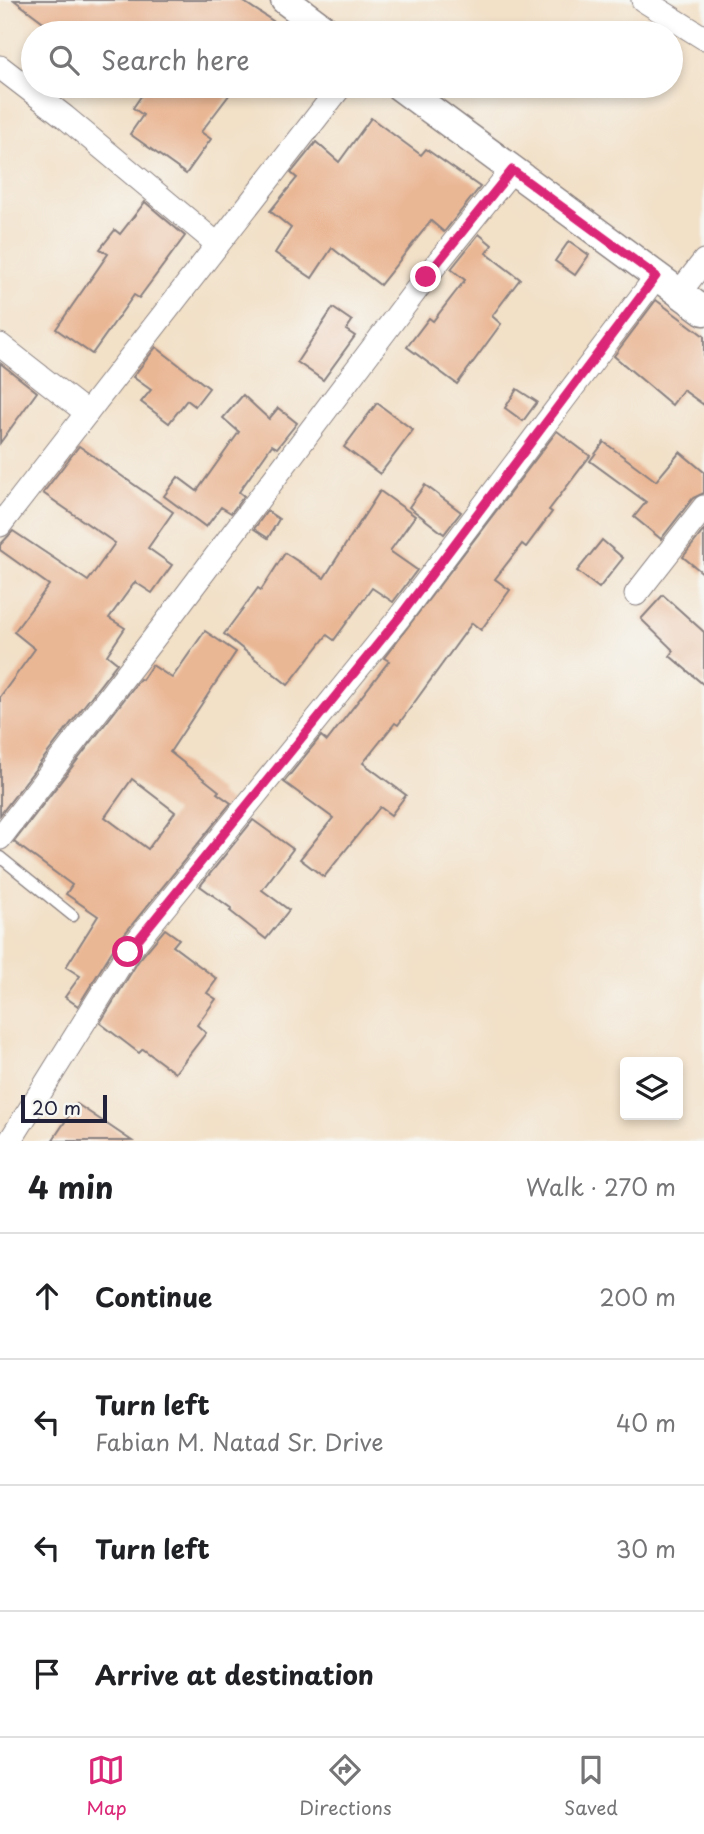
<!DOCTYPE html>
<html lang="en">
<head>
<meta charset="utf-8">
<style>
	:root { --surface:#fff; --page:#f6f6f6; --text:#202124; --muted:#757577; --line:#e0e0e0; --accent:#db2777 }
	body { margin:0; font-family:"Playpen Sans",sans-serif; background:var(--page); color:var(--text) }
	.controls { position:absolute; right:21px; bottom:21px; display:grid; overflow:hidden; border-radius:7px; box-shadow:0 4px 10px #0003 }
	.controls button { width:63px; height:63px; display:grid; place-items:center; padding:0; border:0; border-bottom:2px solid var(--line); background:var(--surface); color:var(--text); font:35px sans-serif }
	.scale { position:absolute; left:21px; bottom:18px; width:86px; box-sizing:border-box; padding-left:7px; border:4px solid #22223b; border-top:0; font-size:19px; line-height:24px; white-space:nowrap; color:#22223b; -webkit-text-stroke:5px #f6f6f2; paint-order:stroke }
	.stop { position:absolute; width:21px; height:21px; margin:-16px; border:5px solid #db2777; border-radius:50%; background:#fff }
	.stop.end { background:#db2777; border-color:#fff; box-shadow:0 2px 7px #0008 }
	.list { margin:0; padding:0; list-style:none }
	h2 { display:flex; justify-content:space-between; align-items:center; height:91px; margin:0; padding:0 28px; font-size:30px }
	h2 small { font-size:23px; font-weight:400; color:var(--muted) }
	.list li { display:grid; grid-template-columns:46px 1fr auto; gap:21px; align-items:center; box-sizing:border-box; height:126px; padding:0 28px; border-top:2px solid var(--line) }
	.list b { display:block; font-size:26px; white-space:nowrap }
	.list p { margin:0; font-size:23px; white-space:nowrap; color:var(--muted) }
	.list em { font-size:23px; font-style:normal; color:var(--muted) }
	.icon { flex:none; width:38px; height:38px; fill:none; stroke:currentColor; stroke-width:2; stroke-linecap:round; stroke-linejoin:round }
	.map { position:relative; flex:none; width:704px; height:1141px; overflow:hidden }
	.search { position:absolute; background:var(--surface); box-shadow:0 4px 10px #0003; left:21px; right:21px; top:21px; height:77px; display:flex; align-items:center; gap:18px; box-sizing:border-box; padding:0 24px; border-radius:38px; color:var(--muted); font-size:26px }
	.sheet { height:595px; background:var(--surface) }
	nav { display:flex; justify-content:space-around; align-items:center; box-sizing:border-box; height:98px; border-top:2px solid var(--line); background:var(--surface); font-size:19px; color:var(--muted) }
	nav a { display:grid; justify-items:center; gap:4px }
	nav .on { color:var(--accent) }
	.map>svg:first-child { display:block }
	.building { fill:#eab795; fill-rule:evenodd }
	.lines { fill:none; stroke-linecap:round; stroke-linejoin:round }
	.service-casing { stroke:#8a8181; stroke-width:13 }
	.minor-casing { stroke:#8a8181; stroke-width:25 }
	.tertiary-casing { stroke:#8a8181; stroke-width:31 }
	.service { stroke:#fff; stroke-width:10 }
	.minor { stroke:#fff; stroke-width:23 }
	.tertiary { stroke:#fff; stroke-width:28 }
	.route { stroke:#db2777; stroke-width:9 }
</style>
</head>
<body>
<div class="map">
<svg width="704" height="1141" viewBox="0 0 704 1141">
	<rect width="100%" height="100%" fill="#f6f6f2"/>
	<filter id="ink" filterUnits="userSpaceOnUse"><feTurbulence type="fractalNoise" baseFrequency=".0143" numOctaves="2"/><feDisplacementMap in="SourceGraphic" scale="14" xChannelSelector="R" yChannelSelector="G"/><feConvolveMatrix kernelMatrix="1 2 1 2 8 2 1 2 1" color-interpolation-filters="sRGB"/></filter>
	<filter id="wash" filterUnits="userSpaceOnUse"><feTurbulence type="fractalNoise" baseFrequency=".00686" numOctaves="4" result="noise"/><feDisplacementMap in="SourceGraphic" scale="28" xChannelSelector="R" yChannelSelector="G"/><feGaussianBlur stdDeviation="1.57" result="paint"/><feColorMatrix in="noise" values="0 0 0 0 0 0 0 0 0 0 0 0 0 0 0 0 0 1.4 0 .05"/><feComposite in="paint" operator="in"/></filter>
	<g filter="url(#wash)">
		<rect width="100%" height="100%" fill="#f2e0c7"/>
		<g id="blocks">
			<g class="building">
				<path d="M 14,0 L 241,0 L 291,33 L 58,33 Z"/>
				<path d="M 148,86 L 236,86 L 201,132 L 211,139 L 186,174 L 130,134 L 143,115 L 133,108 Z"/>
				<path d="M 371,118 L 421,155 L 426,149 L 480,187 L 444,232 L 431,221 L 380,285 L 332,248 L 312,278 L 275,253 L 291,228 L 270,211 L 297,178 L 291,173 L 316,142 L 339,162 Z"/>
				<path d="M 145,202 L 185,236 L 139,298 L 134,295 L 92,354 L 56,329 L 108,254 L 100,249 L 115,230 L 120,234 Z"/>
				<path d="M 479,234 L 492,245 L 486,253 L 520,279 L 492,316 L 501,324 L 457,384 L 407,347 L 429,318 L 433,321 L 465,280 L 451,269 Z"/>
				<path d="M 569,241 L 589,255 L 575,275 L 555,261 Z"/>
				<path d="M 656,300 L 704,336 L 704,405 L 683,390 L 672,405 L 614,356 Z"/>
				<path d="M 333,308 L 352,321 L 346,330 L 355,336 L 323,380 L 297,362 Z"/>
				<path d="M 156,347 L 209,388 L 195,406 L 187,400 L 169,423 L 141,402 L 151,390 L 133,377 Z"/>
				<path d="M 0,363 L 37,392 L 0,443 Z"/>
				<path d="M 517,389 L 537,402 L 523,421 L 505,408 Z"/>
				<path d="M 243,395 L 269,419 L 278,408 L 297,423 L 277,448 L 272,445 L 239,492 L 244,496 L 231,513 L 221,507 L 206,527 L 164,496 L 178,477 L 197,491 L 239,432 L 223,418 Z"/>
				<path d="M 377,403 L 413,430 L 380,474 L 344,447 Z"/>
				<path d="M 557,431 L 590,456 L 549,510 L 552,512 L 526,547 L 522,544 L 495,579 L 510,590 L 481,630 L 472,623 L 398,725 L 395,723 L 363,763 L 406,795 L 391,815 L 380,807 L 324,877 L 300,859 L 333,818 L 284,782 L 321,736 L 327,741 L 389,661 L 384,658 Z"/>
				<path d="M 604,442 L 656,481 L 680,452 L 704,472 L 704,493 L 693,498 L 661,539 L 634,517 L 646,502 L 590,461 Z"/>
				<path d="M 79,446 L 173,512 L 148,548 L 172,565 L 152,593 L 135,582 L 109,618 L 125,628 L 107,655 L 117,663 L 0,815 L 0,697 L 35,649 L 14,632 L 49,585 L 0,550 L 0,545 L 13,531 L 88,581 L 115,543 L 43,493 Z"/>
				<path d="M 425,485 L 461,512 L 444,534 L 409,507 Z"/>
				<path d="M 380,491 L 415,516 L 390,551 L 417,570 L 393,602 L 372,588 L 334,640 L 327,635 L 288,685 L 224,634 L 258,588 L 261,590 L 285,553 L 324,578 Z"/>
				<path d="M 267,511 L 279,519 L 268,538 L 254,529 Z"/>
				<path d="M 704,530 L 704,574 L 683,557 Z"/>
				<path d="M 602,540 L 623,558 L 599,588 L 577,571 Z"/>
				<path d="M 663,595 L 704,632 L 704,685 L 670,656 L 674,651 L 641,619 Z"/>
				<path d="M 205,631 L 236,652 L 170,752 L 219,791 L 217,793 L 231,803 L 117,943 L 78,1006 L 65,997 L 80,976 L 66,967 L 98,916 L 66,894 L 72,885 L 14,842 L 140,679 L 142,680 L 152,665 L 172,678 ZM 132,779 L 175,812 L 148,849 L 105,817 Z"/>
				<path d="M 253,820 L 293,849 L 262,890 L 289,910 L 266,939 L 230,911 L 232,909 L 200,886 Z"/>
				<path d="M 165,929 L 179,939 L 173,946 L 217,979 L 207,993 L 216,999 L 197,1025 L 206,1033 L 175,1073 L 143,1049 L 139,1053 L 100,1023 L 139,960 Z"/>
				<path d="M 77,1104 L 132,1141 L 52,1141 Z"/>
			</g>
		</g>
	</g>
	<g filter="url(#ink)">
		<use href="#blocks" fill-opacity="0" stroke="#8a8181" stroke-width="2"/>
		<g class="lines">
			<g class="service-casing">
				<path id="service" d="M 0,857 L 73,916"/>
			</g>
			<g class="minor-casing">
				<g id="minor">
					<path d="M 643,0 L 704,38"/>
					<path d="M 0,67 L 65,117 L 217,244"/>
					<path d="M 679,293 L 704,261"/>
					<path d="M 0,345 L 87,413"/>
					<path d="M 0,525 L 341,86"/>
					<path d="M 636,594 L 704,507"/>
					<path d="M 0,838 L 164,625 L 426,277 L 512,170"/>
					<path d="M 10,1141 L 128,952 L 398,619 L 656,277"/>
				</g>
			</g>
			<g class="tertiary-casing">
				<g id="tertiary">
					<path d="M 285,0 L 329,33"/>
					<path d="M 399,86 L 704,311"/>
				</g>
			</g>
			<use href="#service" class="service"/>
			<use href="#minor" class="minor"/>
			<use href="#tertiary" class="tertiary"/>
		</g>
	</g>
	<g class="lines" filter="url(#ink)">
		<path class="route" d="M 128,952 L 398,619 L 656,276 L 512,170 L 426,277"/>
	</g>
</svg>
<div class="controls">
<button><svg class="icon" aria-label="layers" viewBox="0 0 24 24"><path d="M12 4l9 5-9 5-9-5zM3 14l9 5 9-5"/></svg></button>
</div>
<div class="scale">20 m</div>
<div class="stop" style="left:128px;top:952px"></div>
<div class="stop end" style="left:426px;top:277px"></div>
<div class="search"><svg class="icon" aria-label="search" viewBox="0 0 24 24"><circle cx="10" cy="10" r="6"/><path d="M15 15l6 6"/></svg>Search here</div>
</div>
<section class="sheet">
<h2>4 min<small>Walk · 270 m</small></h2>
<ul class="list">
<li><svg class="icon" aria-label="ahead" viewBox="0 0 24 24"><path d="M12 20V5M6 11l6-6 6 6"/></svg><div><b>Continue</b></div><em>200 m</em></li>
<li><svg class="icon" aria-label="left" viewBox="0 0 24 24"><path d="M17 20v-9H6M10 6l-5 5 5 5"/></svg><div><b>Turn left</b><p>Fabian M. Natad Sr. Drive</p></div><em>40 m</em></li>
<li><svg class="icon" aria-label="left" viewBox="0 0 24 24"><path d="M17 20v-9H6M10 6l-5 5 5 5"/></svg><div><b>Turn left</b></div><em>30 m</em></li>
<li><svg class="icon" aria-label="arrive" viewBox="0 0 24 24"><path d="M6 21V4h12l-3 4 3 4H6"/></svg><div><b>Arrive at destination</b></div></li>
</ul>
</section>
<nav>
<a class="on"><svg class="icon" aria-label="map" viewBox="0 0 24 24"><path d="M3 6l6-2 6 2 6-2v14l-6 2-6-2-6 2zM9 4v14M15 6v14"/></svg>Map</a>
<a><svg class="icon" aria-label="directions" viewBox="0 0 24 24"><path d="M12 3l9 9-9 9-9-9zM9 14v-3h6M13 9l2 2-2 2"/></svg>Directions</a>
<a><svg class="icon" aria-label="saved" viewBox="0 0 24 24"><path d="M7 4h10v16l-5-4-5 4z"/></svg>Saved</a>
</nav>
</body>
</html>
